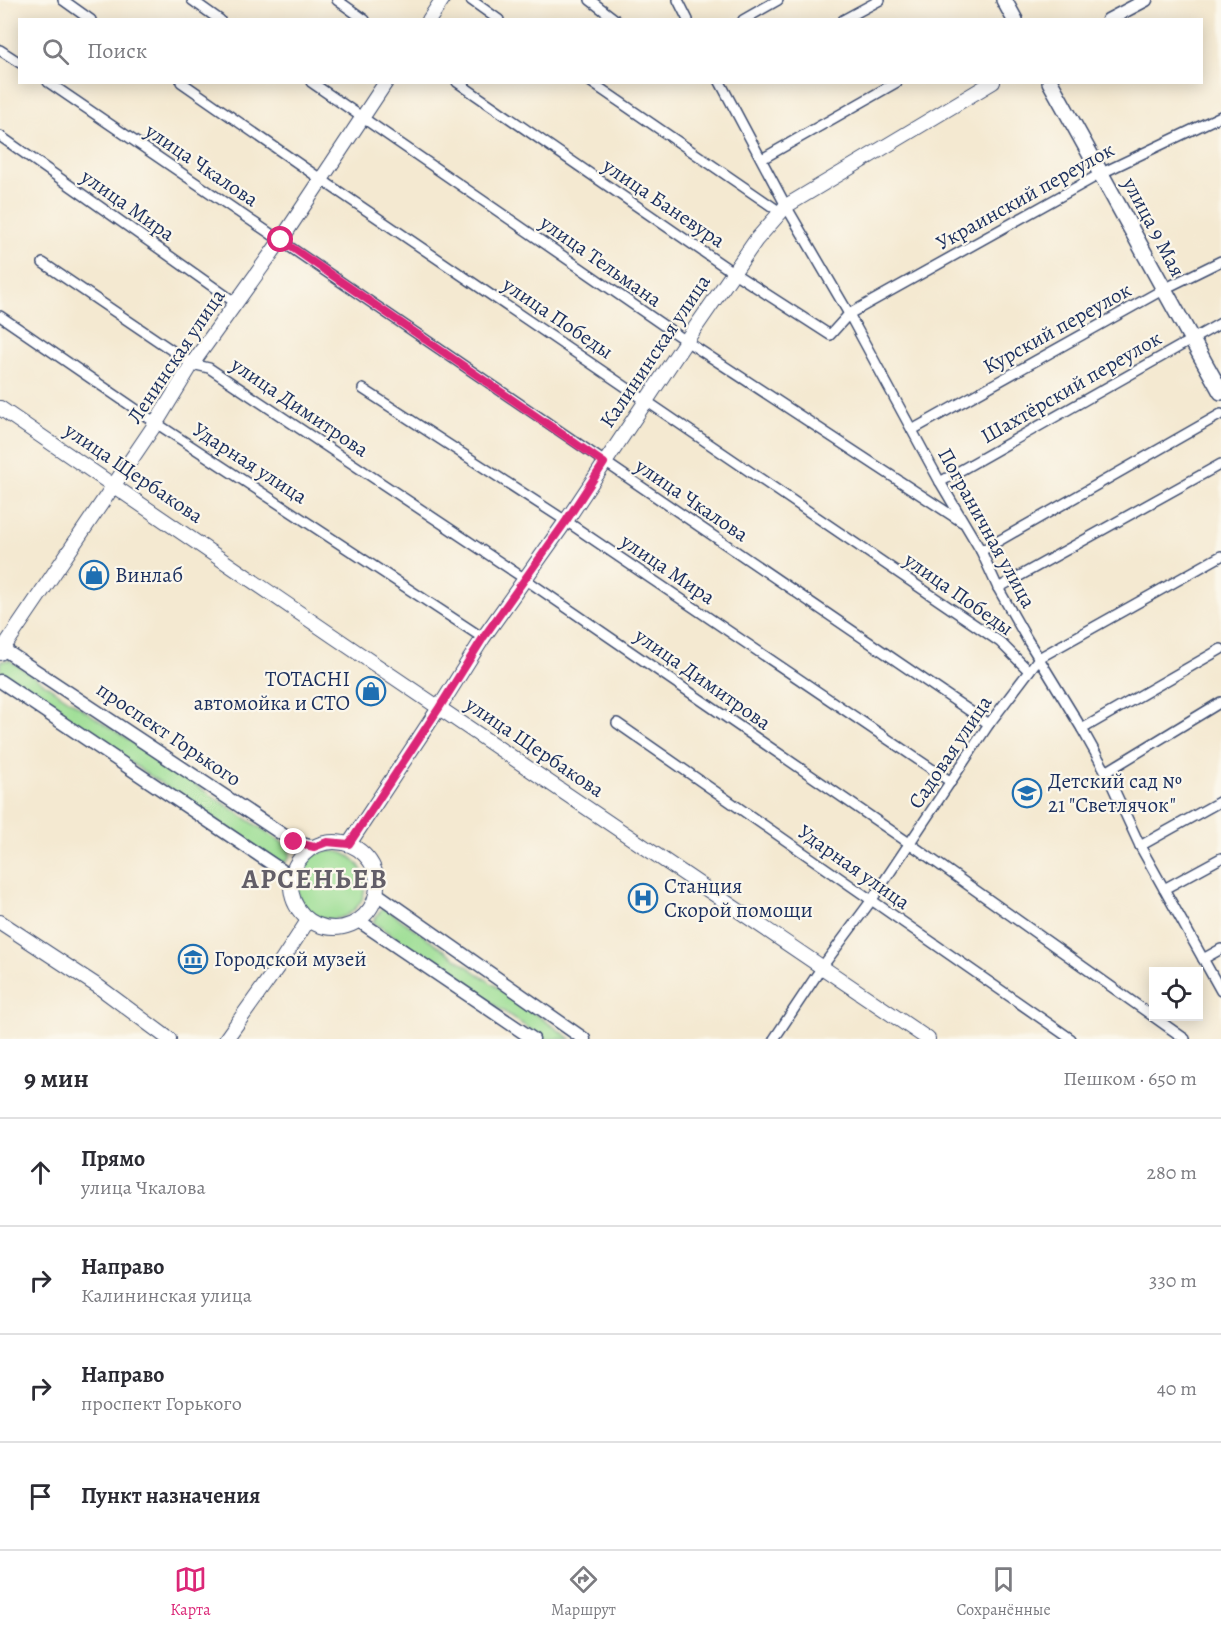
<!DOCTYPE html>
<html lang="ru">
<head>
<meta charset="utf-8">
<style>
	:root { --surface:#fff; --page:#f7f7f7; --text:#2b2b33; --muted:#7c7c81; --line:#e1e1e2; --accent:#db2777 }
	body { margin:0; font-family:Alegreya,serif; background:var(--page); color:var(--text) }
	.controls { position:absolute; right:18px; bottom:18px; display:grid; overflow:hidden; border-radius:0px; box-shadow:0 3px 15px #0003 }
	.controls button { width:54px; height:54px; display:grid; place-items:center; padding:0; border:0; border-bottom:2px solid var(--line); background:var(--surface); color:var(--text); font:30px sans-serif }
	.stop { position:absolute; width:18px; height:18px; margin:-14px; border:4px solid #db2777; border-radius:50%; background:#fff }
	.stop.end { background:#db2777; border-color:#fff; box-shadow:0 2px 6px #0008 }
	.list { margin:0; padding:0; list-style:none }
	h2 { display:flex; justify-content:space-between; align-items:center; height:78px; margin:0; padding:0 24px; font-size:26px }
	h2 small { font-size:20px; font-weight:400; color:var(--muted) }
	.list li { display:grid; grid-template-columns:39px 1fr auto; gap:18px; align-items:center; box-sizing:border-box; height:108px; padding:0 24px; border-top:2px solid var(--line) }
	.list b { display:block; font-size:22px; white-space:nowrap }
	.list p { margin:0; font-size:20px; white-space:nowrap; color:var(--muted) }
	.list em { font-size:20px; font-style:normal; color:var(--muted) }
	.icon { flex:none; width:33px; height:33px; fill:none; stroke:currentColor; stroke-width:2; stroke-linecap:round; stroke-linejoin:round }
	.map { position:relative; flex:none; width:1221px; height:1039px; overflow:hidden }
	.search { position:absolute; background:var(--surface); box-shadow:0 3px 15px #0003; left:18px; right:18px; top:18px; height:66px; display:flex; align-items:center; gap:15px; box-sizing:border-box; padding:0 21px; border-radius:0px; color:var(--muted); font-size:22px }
	.sheet { height:510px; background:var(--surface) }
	nav { display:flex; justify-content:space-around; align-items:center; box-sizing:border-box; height:84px; border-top:2px solid var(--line); background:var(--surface); font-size:16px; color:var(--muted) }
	nav a { display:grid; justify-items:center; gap:3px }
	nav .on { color:var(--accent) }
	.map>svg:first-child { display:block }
	.green { fill:#9dde94; stroke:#5c8679; stroke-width:1.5 }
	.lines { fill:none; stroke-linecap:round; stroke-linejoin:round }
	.minor-casing { stroke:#3c4b6f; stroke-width:12 }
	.tertiary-casing { stroke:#3c4b6f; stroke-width:15 }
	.secondary-casing { stroke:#3c4b6f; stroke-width:16 }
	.primary-casing { stroke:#3c4b6f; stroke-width:18 }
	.minor { stroke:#fff; stroke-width:9 }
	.tertiary { stroke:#fff; stroke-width:12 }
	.secondary { stroke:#fff; stroke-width:14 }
	.primary { stroke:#fff; stroke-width:15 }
	.route { stroke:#db2777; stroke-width:8 }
	.labels { text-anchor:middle; stroke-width:4.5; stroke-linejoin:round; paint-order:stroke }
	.street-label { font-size:21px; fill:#1b2f5e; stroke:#fbf7ec }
	.poi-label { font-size:21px; fill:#1b2f5e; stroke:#fbf7ec; text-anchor:start }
	.district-label { font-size:27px; font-weight:bold; letter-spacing:1.5px; fill:#635f68; stroke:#fbf7ec }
</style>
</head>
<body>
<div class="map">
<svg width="1221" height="1039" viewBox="0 0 1221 1039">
	<rect width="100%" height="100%" fill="#fbf7ec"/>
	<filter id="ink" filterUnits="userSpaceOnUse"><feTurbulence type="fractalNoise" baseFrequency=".0167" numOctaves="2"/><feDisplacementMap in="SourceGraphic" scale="12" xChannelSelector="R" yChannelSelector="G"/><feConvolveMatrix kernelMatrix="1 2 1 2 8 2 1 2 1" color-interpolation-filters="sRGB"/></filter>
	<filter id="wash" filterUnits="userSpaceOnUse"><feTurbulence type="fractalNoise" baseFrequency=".008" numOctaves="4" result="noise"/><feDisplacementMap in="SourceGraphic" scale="24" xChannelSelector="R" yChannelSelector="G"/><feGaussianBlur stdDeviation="1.35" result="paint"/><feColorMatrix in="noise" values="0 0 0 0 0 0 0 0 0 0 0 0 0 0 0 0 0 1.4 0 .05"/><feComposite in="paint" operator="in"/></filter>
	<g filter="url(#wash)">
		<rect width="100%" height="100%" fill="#f4e9d1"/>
		<g class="green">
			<path d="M 9,660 L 289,847 L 290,856 L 286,862 L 277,862 L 0,674 L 0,663 L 1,661 Z"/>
			<circle cx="331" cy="885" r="34"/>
			<path d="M 383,907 L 571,1039 L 544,1039 L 373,922 Z"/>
		</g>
	</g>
	<g filter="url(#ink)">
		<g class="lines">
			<g class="minor-casing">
				<g id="minor">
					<path d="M 63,0 L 91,20"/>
					<path d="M 192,0 L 220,20"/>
					<path d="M 337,0 L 365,20"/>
					<path d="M 471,0 L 499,20"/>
					<path d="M 590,0 L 616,20"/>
					<path d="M 678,0 L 688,20"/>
					<path d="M 743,20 L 778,0"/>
					<path d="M 843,20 L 880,0"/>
					<path d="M 0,50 L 20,63"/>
					<path d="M 48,82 C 363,295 675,511 989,724"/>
					<path d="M 181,82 L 322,180 L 1000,642 L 1029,671"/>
					<path d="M 311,82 L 686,341 L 962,522"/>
					<path d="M 457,82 L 734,273 L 830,335 L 849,314 L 1102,173 L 1221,116"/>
					<path d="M 591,82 L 780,212"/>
					<path d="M 720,82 L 786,206 L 849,314 L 940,482 L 981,551 L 998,588 L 1027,639 L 1082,729 L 1106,772 L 1140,846 L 1221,991"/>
					<path d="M 0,136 L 236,303"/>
					<path d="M 762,159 L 897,82"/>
					<path d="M 43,263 L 192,364 L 209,368 L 525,579 L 909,843 L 1185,1039"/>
					<path d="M 0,316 L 156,423 L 483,638"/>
					<path d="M 363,389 L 566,521 L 951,782"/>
					<path d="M 912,430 L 1164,289 L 1221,261"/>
					<path d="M 940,482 L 1221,323"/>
					<path d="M 981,551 L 1221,414"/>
					<path d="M 998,588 L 1221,464"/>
					<path d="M 617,723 L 1071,1039"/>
					<path d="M 1082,729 L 1221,649"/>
					<path d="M 1106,772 L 1221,702"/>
					<path d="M 1140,846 L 1221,801"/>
					<path d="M 1164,889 L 1221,858"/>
					<path d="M 1203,959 L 1221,949"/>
					<path d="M 774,1039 L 822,967 L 871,901 L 989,724 L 1039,658 L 1221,556"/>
				</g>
			</g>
			<g class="tertiary-casing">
				<g id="tertiary">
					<path d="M 1108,20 L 1146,0"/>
					<path d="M 3,649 L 294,842 L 314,847"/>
					<path d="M 0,681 L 284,872 L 291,879"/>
					<path d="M 377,894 L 584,1039"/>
					<path d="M 359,921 L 533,1039"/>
				</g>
			</g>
			<g class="secondary-casing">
				<g id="secondary">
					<path d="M 429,20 L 442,0"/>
					<path d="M 0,408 L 336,638 L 928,1039"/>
					<path d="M 0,653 L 156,423 L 192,364 L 281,240 L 386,82"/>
					<circle cx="334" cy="885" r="43"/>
					<path d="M 349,844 L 439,708 L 483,638 L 566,521 L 686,341 L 756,240 L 786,206 L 993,82"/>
					<path d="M 0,922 L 99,987 L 169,1039"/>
					<path d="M 226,1039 L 281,962 L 307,922"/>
				</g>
			</g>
			<g class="primary-casing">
				<g id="primary">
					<path d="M 1004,0 L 1015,20"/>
					<path d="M 1050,82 C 1108,185 1163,289 1221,392"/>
				</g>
			</g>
			<use href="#minor" class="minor"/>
			<use href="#tertiary" class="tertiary"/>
			<use href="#secondary" class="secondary"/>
			<use href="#primary" class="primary"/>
		</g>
	</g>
	<g class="lines" filter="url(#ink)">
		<path class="route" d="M 281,240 L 604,463 L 566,521 L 483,638 L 439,708 L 349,844 L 327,842 L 314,847 L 294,842"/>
	</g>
	<defs>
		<g id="shop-ring" transform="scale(1.5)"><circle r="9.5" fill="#fbf7ec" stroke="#1f6fb2" stroke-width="1.5"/><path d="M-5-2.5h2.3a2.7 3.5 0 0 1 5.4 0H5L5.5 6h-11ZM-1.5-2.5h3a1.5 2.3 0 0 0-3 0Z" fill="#1f6fb2"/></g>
		<g id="school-ring" transform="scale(1.5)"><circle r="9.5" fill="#fbf7ec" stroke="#1f6fb2" stroke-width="1.5"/><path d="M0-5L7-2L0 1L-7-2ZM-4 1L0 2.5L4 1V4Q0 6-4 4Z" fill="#1f6fb2"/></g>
		<g id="hospital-ring" transform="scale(1.5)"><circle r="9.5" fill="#fbf7ec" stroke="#1f6fb2" stroke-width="1.5"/><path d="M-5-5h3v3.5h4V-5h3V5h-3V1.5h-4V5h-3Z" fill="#1f6fb2"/></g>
		<g id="museum-ring" transform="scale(1.5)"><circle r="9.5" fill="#fbf7ec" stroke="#1f6fb2" stroke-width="1.5"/><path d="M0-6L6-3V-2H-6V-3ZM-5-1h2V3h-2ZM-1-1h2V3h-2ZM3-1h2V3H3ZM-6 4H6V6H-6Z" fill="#1f6fb2"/></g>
	</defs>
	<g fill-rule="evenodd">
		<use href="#shop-ring" x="94" y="575"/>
		<use href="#shop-ring" x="371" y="691"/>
		<use href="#school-ring" x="1027" y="793"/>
		<use href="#hospital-ring" x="643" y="898"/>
		<use href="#museum-ring" x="193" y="959"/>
	</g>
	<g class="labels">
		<g class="street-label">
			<text transform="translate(202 165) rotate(34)" y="7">улица Чкалова</text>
			<text transform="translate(1025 196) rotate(-29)" y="7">Украинский переулок</text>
			<text transform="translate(664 203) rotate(34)" y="7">улица Баневура</text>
			<text transform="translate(128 205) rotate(35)" y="7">улица Мира</text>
			<text transform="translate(1154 227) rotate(62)" y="7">улица 9 Мая</text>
			<text transform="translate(601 261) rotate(35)" y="7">улица Тельмана</text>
			<text transform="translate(558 318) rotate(34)" y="7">улица Победы</text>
			<text transform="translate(1057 328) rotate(-29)" y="7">Курский переулок</text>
			<text transform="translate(655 351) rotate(-56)" y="7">Калининская улица</text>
			<text transform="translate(176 356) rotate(-56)" y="7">Ленинская улица</text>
			<text transform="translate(1071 387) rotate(-30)" y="7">Шахтёрский переулок</text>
			<text transform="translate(300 407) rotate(34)" y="7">улица Димитрова</text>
			<text transform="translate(250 463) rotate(33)" y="7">Ударная улица</text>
			<text transform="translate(134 473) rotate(34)" y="7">улица Щербакова</text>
			<text transform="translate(692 500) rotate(34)" y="7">улица Чкалова</text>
			<text transform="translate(987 528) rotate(61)" y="7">Пограничная улица</text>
			<text transform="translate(668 569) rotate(34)" y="7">улица Мира</text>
			<text transform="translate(959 594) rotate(35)" y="7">улица Победы</text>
			<text transform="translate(703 679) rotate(35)" y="7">улица Димитрова</text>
			<text transform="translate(169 734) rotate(34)" y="7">проспект Горького</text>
			<text transform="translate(535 747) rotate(34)" y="7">улица Щербакова</text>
			<text transform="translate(950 752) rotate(-56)" y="7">Садовая улица</text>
			<text transform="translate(854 867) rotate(35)" y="7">Ударная улица</text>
		</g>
		<g class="poi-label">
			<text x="115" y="582">Винлаб</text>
			<text x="350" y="686" text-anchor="end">TOTACHI<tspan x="350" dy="24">автомойка и СТО</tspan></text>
			<text x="1048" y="788">Детский сад №<tspan x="1048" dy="24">21 "Светлячок"</tspan></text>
			<text x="664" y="893">Станция<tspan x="664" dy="24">Скорой помощи</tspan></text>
			<text x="214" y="966">Городской музей</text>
		</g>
		<g class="district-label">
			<text x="315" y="888">АРСЕНЬЕВ</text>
		</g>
	</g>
</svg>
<div class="controls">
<button><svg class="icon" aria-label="locate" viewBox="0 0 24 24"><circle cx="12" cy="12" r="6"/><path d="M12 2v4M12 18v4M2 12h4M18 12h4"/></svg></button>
</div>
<div class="stop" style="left:281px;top:240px"></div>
<div class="stop end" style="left:294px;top:842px"></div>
<div class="search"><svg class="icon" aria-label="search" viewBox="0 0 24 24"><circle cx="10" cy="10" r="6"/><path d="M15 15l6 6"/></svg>Поиск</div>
</div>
<section class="sheet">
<h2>9 мин<small>Пешком · 650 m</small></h2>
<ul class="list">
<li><svg class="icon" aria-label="ahead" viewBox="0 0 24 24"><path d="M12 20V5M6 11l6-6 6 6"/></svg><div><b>Прямо</b><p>улица Чкалова</p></div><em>280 m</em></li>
<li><svg class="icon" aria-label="right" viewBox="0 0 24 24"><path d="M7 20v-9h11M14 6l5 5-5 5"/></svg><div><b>Направо</b><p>Калининская улица</p></div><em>330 m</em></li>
<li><svg class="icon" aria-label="right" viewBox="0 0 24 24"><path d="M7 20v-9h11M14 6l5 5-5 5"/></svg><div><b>Направо</b><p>проспект Горького</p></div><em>40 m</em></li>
<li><svg class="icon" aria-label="arrive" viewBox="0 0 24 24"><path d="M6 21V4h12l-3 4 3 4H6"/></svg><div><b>Пункт назначения</b></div></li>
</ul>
</section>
<nav>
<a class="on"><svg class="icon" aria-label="map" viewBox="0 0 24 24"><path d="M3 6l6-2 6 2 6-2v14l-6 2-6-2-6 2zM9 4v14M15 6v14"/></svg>Карта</a>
<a><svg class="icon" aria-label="directions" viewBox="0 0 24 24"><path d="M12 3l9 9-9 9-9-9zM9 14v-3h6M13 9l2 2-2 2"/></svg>Маршрут</a>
<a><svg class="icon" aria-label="saved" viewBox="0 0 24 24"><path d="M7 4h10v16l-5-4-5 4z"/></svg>Сохранённые</a>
</nav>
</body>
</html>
